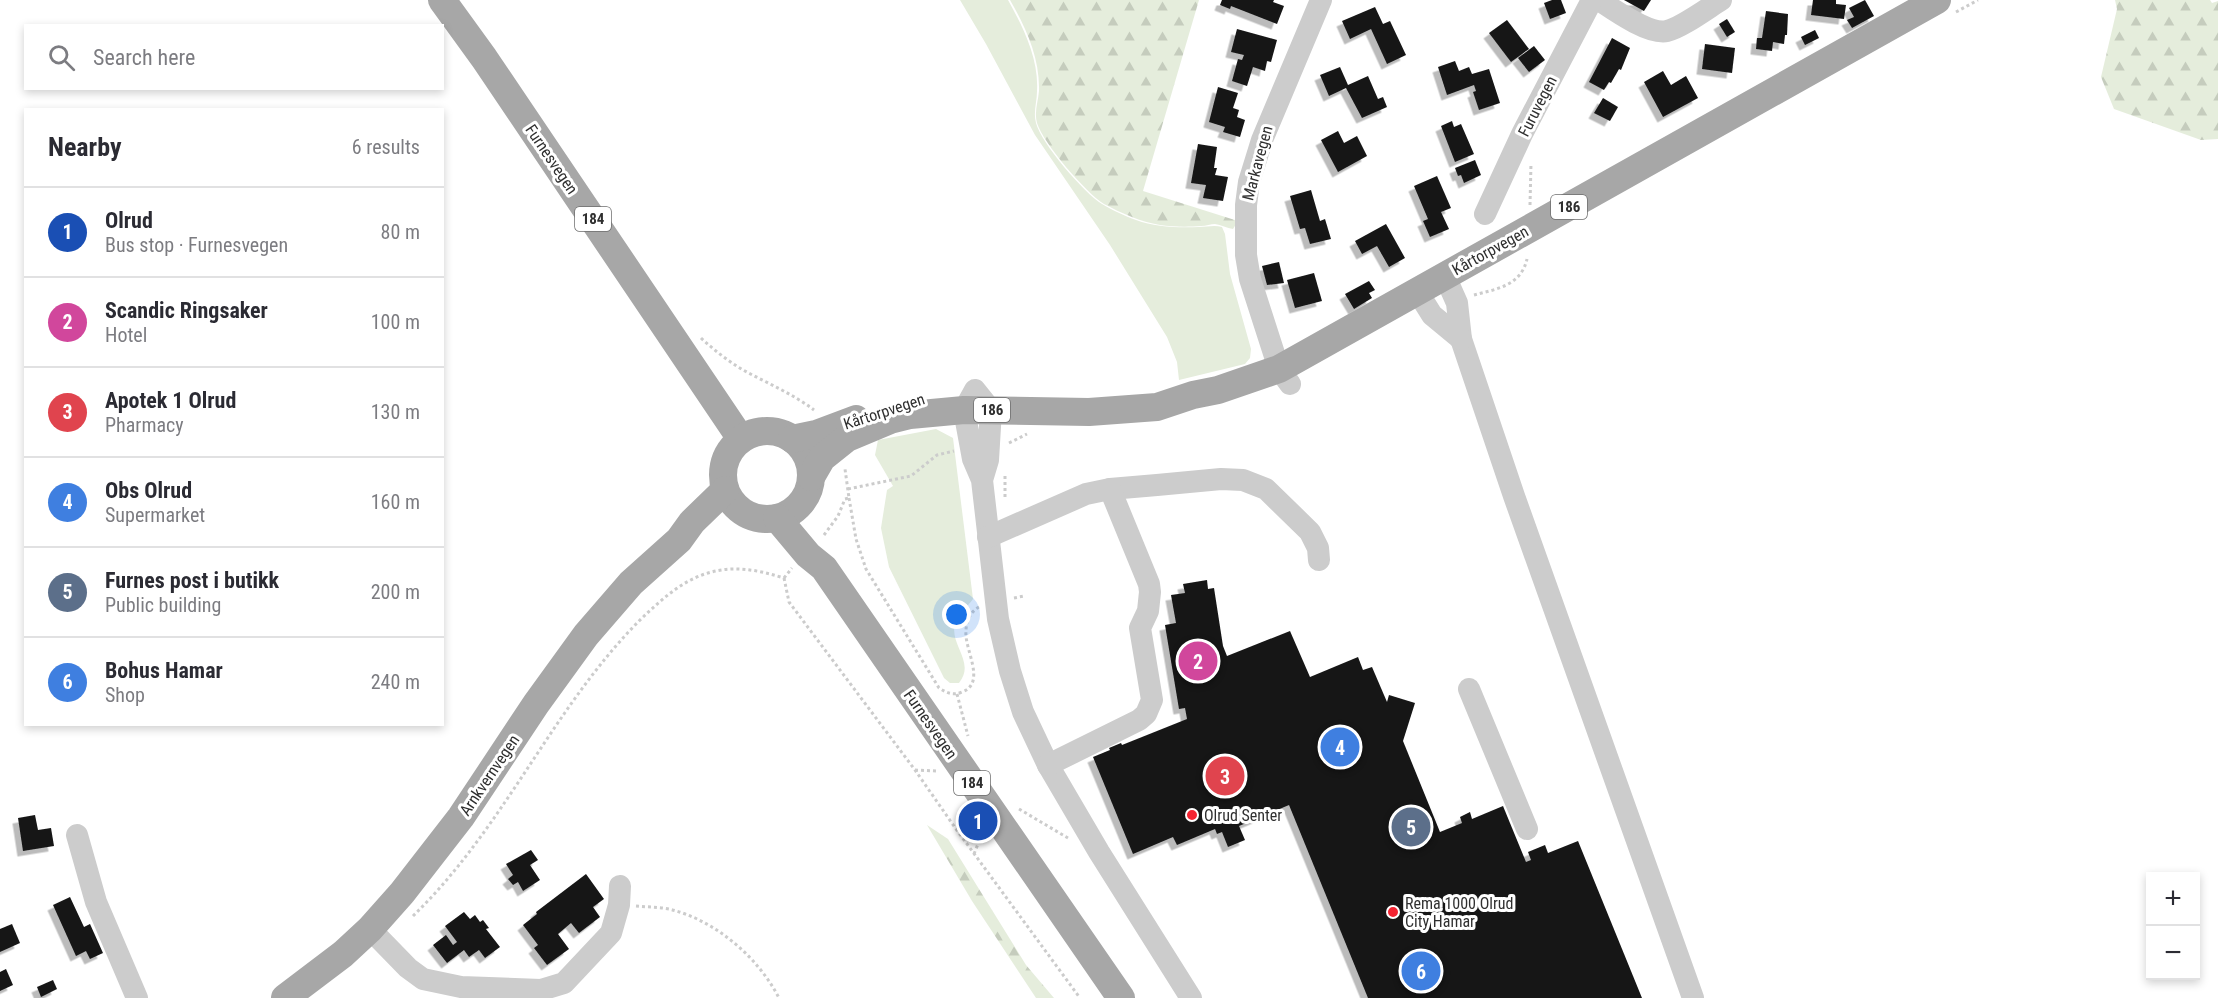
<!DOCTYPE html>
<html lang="en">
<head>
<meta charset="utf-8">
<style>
	:root { --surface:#fff; --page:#f2f2f3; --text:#2b2b33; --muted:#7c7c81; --line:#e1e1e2; --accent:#f42331 }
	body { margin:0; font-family:"Roboto Condensed",sans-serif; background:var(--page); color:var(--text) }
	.controls { position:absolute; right:18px; bottom:18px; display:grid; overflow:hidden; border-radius:0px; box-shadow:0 3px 9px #0003 }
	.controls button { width:54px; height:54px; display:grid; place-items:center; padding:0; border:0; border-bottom:2px solid var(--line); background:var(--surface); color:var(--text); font:30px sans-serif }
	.you { position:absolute; left:957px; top:615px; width:21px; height:21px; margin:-15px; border:4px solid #fff; border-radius:50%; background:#1a73e8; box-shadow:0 0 0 9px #1a73e833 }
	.badge { display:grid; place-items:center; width:39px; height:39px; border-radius:50%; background:var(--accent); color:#fff; font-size:20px; font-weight:700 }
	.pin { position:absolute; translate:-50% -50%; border:3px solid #fff; box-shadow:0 2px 6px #0006 }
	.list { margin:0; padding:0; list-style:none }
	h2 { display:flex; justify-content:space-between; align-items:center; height:78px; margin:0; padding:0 24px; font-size:26px }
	h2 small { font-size:20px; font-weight:400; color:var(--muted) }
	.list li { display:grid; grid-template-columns:39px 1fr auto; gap:18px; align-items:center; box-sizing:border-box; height:90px; padding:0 24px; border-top:2px solid var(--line) }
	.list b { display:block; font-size:22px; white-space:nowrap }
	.list p { margin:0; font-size:20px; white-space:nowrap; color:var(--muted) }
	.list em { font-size:20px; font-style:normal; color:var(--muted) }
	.icon { flex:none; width:33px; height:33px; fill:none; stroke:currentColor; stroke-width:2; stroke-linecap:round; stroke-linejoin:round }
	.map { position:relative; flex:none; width:2218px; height:998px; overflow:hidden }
	.search { position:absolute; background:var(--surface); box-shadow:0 3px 9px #0003; left:24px; top:24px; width:420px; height:66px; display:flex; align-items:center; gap:15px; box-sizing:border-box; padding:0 21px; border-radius:0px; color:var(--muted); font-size:22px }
	.panel { position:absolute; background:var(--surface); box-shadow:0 3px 9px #0003; left:24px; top:108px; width:420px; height:618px; border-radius:0px }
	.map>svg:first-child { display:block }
	.green { fill:#e5eddc }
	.forest { fill:url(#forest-firs) }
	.building { fill:#161616; filter:url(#shadow) }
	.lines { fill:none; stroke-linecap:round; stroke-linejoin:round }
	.path { stroke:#ccc; stroke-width:3; stroke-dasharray:3 3; stroke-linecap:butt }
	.minor { stroke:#ccc; stroke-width:22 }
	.major { stroke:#a7a7a7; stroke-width:28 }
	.poi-dot { fill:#f42331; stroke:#fff; stroke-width:2 }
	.labels { text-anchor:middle; stroke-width:6; stroke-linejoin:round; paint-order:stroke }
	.shield { fill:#fff; stroke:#6d6d6d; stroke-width:1.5 }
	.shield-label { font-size:15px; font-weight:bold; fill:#2f2f2f }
	.street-label { font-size:16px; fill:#2f2f2f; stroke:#fff }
	.poi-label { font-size:16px; fill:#2f2f2f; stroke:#fff; text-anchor:start }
</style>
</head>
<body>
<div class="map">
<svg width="2218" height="998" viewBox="0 0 2218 998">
	<defs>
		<pattern id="forest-firs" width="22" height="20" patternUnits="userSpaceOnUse" patternTransform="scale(1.5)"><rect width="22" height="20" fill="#e5eddc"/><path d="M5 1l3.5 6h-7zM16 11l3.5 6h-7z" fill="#c5ccbd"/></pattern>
		<filter id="shadow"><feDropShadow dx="-5.5" dy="5.5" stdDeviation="0" flood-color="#0004"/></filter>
	</defs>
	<rect width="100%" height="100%" fill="#fff"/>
	<g class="green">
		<path d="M 960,0 L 1008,0 C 1023,27 1039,59 1037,91 C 1037,102 1033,112 1036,123 C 1041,143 1084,193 1102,204 C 1112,210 1125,216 1136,220 C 1155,227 1178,228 1199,227 C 1207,227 1214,225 1222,227 L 1225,234 L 1230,274 L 1251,349 L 1250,358 L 1245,364 L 1179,380 L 1177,362 L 1167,337 L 1110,245 L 1035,135 L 986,44 Z"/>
		<path d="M 936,429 L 953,438 L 973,599 C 968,606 958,614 955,623 C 949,645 976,662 959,683 L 950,683 L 944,678 L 889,567 L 881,528 L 887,490 L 893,486 L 875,455 L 878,440 Z"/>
	</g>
	<g class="forest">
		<path d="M 1010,0 L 1199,0 L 1143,191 L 1238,221 L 1233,229 C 1227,228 1221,225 1215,224 C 1211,224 1206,226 1201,226 C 1189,227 1173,227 1160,225 C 1141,222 1121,213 1104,204 C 1086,193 1043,143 1037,123 C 1034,112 1038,102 1039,91 C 1040,58 1026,28 1010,0 Z"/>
		<path d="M 2115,0 L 2210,0 L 2212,3 L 2218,1 L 2218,139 L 2201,140 L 2114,109 L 2101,77 L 2117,9 Z"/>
		<path d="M 927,825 L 948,839 L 1026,965 L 1054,998 L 1036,998 L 972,901 Z"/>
	</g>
	<g class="building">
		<path d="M 1222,0 L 1274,0 L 1273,2 L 1284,6 L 1277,24 L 1231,6 L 1230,9 L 1220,5 Z"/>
		<path d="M 1552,0 L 1561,0 L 1566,13 L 1550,19 L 1544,3 Z"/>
		<path d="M 1624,0 L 1651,0 L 1644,11 Z"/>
		<path d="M 1813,0 L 1836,0 L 1836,4 L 1846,5 L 1844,19 L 1811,15 Z"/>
		<path d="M 1865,0 L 1874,16 L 1852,28 L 1847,20 L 1854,17 L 1849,8 Z"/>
		<path d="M 1375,7 L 1383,24 L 1390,21 L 1406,55 L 1387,64 L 1371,29 L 1350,39 L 1342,21 Z"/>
		<path d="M 1766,11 L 1788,14 L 1787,35 L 1785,35 L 1784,44 L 1773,42 L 1772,51 L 1756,49 L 1757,38 L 1762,38 Z"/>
		<path d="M 1727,19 L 1735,32 L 1727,37 L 1719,24 Z"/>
		<path d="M 1507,20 L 1529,49 L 1511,62 L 1489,33 Z"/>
		<path d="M 1237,29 L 1277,40 L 1271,62 L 1267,61 L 1265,71 L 1253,67 L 1247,86 L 1232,81 L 1238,59 L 1242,60 L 1244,55 L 1231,52 Z"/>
		<path d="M 1815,30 L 1819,38 L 1805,45 L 1801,37 Z"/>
		<path d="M 1612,38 L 1630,48 L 1621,70 L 1619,69 L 1611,83 L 1609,82 L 1604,90 L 1589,82 Z"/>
		<path d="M 1705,44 L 1735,48 L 1732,73 L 1702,69 Z"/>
		<path d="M 1534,46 L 1545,60 L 1529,72 L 1518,58 Z"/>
		<path d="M 1455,61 L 1459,71 L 1469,67 L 1472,74 L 1489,69 L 1500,103 L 1479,110 L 1473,92 L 1476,91 L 1474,85 L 1447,95 L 1438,67 Z"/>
		<path d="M 1340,67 L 1348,85 L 1368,76 L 1378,99 L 1383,97 L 1387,107 L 1362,118 L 1346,88 L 1329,96 L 1320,75 Z"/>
		<path d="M 1663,71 L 1671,85 L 1686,76 L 1698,98 L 1663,117 L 1644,82 Z"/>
		<path d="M 1218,87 L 1238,93 L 1233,108 L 1239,110 L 1237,117 L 1245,120 L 1240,137 L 1223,132 L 1225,127 L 1209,122 Z"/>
		<path d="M 1603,98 L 1618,107 L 1610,121 L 1594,113 Z"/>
		<path d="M 1452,121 L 1454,127 L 1461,124 L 1474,154 L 1455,162 L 1441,126 Z"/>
		<path d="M 1338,131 L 1344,143 L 1357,136 L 1367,156 L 1338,172 L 1321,140 Z"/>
		<path d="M 1198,144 L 1217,147 L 1214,168 L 1217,168 L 1215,175 L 1228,177 L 1223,201 L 1203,198 L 1206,185 L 1191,183 Z"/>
		<path d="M 1475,160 L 1481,175 L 1464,183 L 1461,175 L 1458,176 L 1455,168 Z"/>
		<path d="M 1437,176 L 1451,208 L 1441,212 L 1449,229 L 1430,237 L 1423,221 L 1428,219 L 1414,186 Z"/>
		<path d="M 1311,190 L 1320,221 L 1325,219 L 1331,239 L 1310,244 L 1305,228 L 1300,229 L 1290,196 Z"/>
		<path d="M 1386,224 L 1405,258 L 1389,267 L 1377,246 L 1362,254 L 1355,241 Z"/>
		<path d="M 1279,262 L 1284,283 L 1267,285 L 1262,266 Z"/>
		<path d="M 1314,273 L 1322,301 L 1295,308 L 1287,280 Z"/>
		<path d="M 1369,281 L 1375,290 L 1369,293 L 1372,298 L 1354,309 L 1345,294 Z"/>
		<path d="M 1207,580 L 1208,589 L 1214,588 L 1223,646 L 1227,656 L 1290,631 L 1310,677 L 1358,657 L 1363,670 L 1372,667 L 1387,702 L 1389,695 L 1415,703 L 1403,741 L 1440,832 L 1462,823 L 1460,817 L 1470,812 L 1472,819 L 1503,806 L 1526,862 L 1531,860 L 1528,852 L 1545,845 L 1548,853 L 1578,841 L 1642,998 L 1368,998 L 1289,805 L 1239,826 L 1245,840 L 1228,847 L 1222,832 L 1217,834 L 1215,829 L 1177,845 L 1173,837 L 1133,854 L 1093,757 L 1110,750 L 1109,748 L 1121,743 L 1122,745 L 1187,719 L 1185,708 L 1179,709 L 1165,625 L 1176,623 L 1171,595 L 1185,593 L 1183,584 Z"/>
		<path d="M 35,815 L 38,830 L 51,828 L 54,846 L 23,851 L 18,818 Z"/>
		<path d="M 531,850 L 538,860 L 530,865 L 540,880 L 523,891 L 518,882 L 513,885 L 508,879 L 513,875 L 506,864 Z"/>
		<path d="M 586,874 L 604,899 L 593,907 L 600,917 L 579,933 L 571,923 L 558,934 L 569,949 L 547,965 L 534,948 L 538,945 L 523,925 L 537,914 L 536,912 Z"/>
		<path d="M 70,897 L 84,927 L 90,924 L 103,953 L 90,959 L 86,951 L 76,956 L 53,905 Z"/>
		<path d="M 464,912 L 470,919 L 475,915 L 480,922 L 483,920 L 489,928 L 486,929 L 500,947 L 485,958 L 479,950 L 469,957 L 464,950 L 447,963 L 433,945 L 446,935 L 453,945 L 457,942 L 445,926 Z"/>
		<path d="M 12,924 L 20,943 L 0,952 L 0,929 Z"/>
		<path d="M 6,969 L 13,985 L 0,991 L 0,972 Z"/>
		<path d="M 53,980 L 57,989 L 41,997 L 37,987 Z"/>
	</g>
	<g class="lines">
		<g class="path">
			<path d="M 1956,12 L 1978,0"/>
			<path d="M 1530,205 L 1531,163"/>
			<path d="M 1474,295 C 1496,289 1521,286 1527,259"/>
			<path d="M 701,338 C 714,350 728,361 743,370 C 767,383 793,394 814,410"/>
			<path d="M 1009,443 L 1027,434"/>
			<path d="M 1005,476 L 1005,500"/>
			<path d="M 848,489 L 911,476 L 937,455 L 954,451"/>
			<path d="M 849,498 L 856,539 L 866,569 L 939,688 C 947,693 953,696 962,692 C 987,683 964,649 966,631 C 966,621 970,612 979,607"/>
			<path d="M 824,535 L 838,516 L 845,499 L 849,498 L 845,469"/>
			<path d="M 784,578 L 789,602 L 915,770 L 956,829 L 1080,998"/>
			<path d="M 784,578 L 792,568"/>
			<path d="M 1014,598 L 1024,596"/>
			<path d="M 957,694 L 968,736"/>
			<path d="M 915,770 L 937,771"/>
			<path d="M 1019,809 L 1068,838"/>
			<path d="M 974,854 L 978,844 L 978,830"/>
			<path d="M 636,906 C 647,907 658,907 669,909 C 715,920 758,957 779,998"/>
			<path d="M 413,916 C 448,882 478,842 505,802 C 548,739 586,674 641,619 C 661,600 681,581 708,573 C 734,565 758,570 784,578"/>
		</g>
		<g class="minor">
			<path d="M 1599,0 C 1614,10 1649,35 1667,31 C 1681,28 1708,8 1721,0"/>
			<path d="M 1485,214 L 1522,134 L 1592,0"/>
			<path d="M 1445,276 L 1457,303 L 1461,339 L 1514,496 L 1693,998"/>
			<path d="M 1417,291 L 1432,315 L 1461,339"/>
			<path d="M 1290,384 L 1279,369 L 1250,279 L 1246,255 L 1246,205 L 1249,182 L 1262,140 L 1321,0"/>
			<path d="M 982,480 L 988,460 L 991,410 L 975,390 L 964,410 L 973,459 L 982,480 L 998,619 L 1010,671 L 1023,712 L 1048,765 L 1099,852 L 1191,998"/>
			<path d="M 988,537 L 1086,494 L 1110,489 L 1157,485 L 1221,479 L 1243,480 L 1266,489 L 1310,532 L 1318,548 L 1319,560"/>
			<path d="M 1469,689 L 1527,829"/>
			<path d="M 1048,765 L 1139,720 L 1146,714 L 1152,700 L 1140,628 L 1148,611 L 1150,592 L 1149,584 L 1110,489"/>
			<path d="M 77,835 L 96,902 L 137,998"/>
			<path d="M 370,929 L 408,968 L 423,979 L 461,987 L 541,990 L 564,983 L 611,933 L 619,905 L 620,886"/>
		</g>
		<g class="major">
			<path d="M 442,0 L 484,58 L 741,439"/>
			<circle cx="767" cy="475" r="44"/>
			<path d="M 792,439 L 816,434 L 856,419"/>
			<path d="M 811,477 L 822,458 L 847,438 L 890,420 L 910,415 L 964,410 L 1089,412 L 1157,407 L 1193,395 L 1218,390 L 1279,369 L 1937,0"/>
			<path d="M 777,518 L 808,555 L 824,568 L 1121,998"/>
			<path d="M 285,998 L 343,954 L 370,929 L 402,893 L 461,817 L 536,704 L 586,635 L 631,583 L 679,540 L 692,522 L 725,490"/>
		</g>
	</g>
	<g class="poi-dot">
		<circle cx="1192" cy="815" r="6"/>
		<circle cx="1393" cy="912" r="6"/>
	</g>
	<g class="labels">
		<g class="shield">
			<rect x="1551" y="195" width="36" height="24" rx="4.5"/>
			<rect x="575" y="207" width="36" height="24" rx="4.5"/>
			<rect x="974" y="398" width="36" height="24" rx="4.5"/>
			<rect x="954" y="771" width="36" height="24" rx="4.5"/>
		</g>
		<g class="shield-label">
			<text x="1569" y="212">186</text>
			<text x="593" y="224">184</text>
			<text x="992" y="415">186</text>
			<text x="972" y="788">184</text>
		</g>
		<g class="street-label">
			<text transform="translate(1537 106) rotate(-63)" y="6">Furuvegen</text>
			<text transform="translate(552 159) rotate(56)" y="6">Furnesvegen</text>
			<text transform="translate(1257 163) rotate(-75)" y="6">Markavegen</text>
			<text transform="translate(1490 250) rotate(-29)" y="6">Kårtorpvegen</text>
			<text transform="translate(884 411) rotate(-18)" y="6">Kårtorpvegen</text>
			<text transform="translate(931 724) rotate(55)" y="6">Furnesvegen</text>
			<text transform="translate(489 775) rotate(-56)" y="6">Arnkvernvegen</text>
		</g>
		<g class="poi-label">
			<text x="1204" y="821">Olrud Senter</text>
			<text x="1405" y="909">Rema 1000 Olrud<tspan x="1405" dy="18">City Hamar</tspan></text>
		</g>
	</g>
</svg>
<div class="controls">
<button>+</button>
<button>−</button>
</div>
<div class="you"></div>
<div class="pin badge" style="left:978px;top:821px;background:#1a4fb4">1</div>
<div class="pin badge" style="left:1198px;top:661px;background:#d1479c">2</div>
<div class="pin badge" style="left:1225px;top:776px;background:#e0444e">3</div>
<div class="pin badge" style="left:1340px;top:747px;background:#3f7fe0">4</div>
<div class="pin badge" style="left:1411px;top:827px;background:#5c6f8a">5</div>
<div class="pin badge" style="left:1421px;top:971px;background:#3f7fe0">6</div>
<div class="search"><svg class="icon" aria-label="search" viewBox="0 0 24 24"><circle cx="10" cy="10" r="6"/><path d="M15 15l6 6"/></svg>Search here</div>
<section class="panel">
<h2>Nearby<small>6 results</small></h2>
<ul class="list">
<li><span class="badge" style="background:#1a4fb4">1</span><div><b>Olrud</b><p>Bus stop · Furnesvegen</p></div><em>80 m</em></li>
<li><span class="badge" style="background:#d1479c">2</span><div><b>Scandic Ringsaker</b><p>Hotel</p></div><em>100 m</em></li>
<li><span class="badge" style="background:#e0444e">3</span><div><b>Apotek 1 Olrud</b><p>Pharmacy</p></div><em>130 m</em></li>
<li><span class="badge" style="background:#3f7fe0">4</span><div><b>Obs Olrud</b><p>Supermarket</p></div><em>160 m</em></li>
<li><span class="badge" style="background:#5c6f8a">5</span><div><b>Furnes post i butikk</b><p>Public building</p></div><em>200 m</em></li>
<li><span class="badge" style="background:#3f7fe0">6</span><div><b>Bohus Hamar</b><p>Shop</p></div><em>240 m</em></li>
</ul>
</section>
</div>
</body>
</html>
